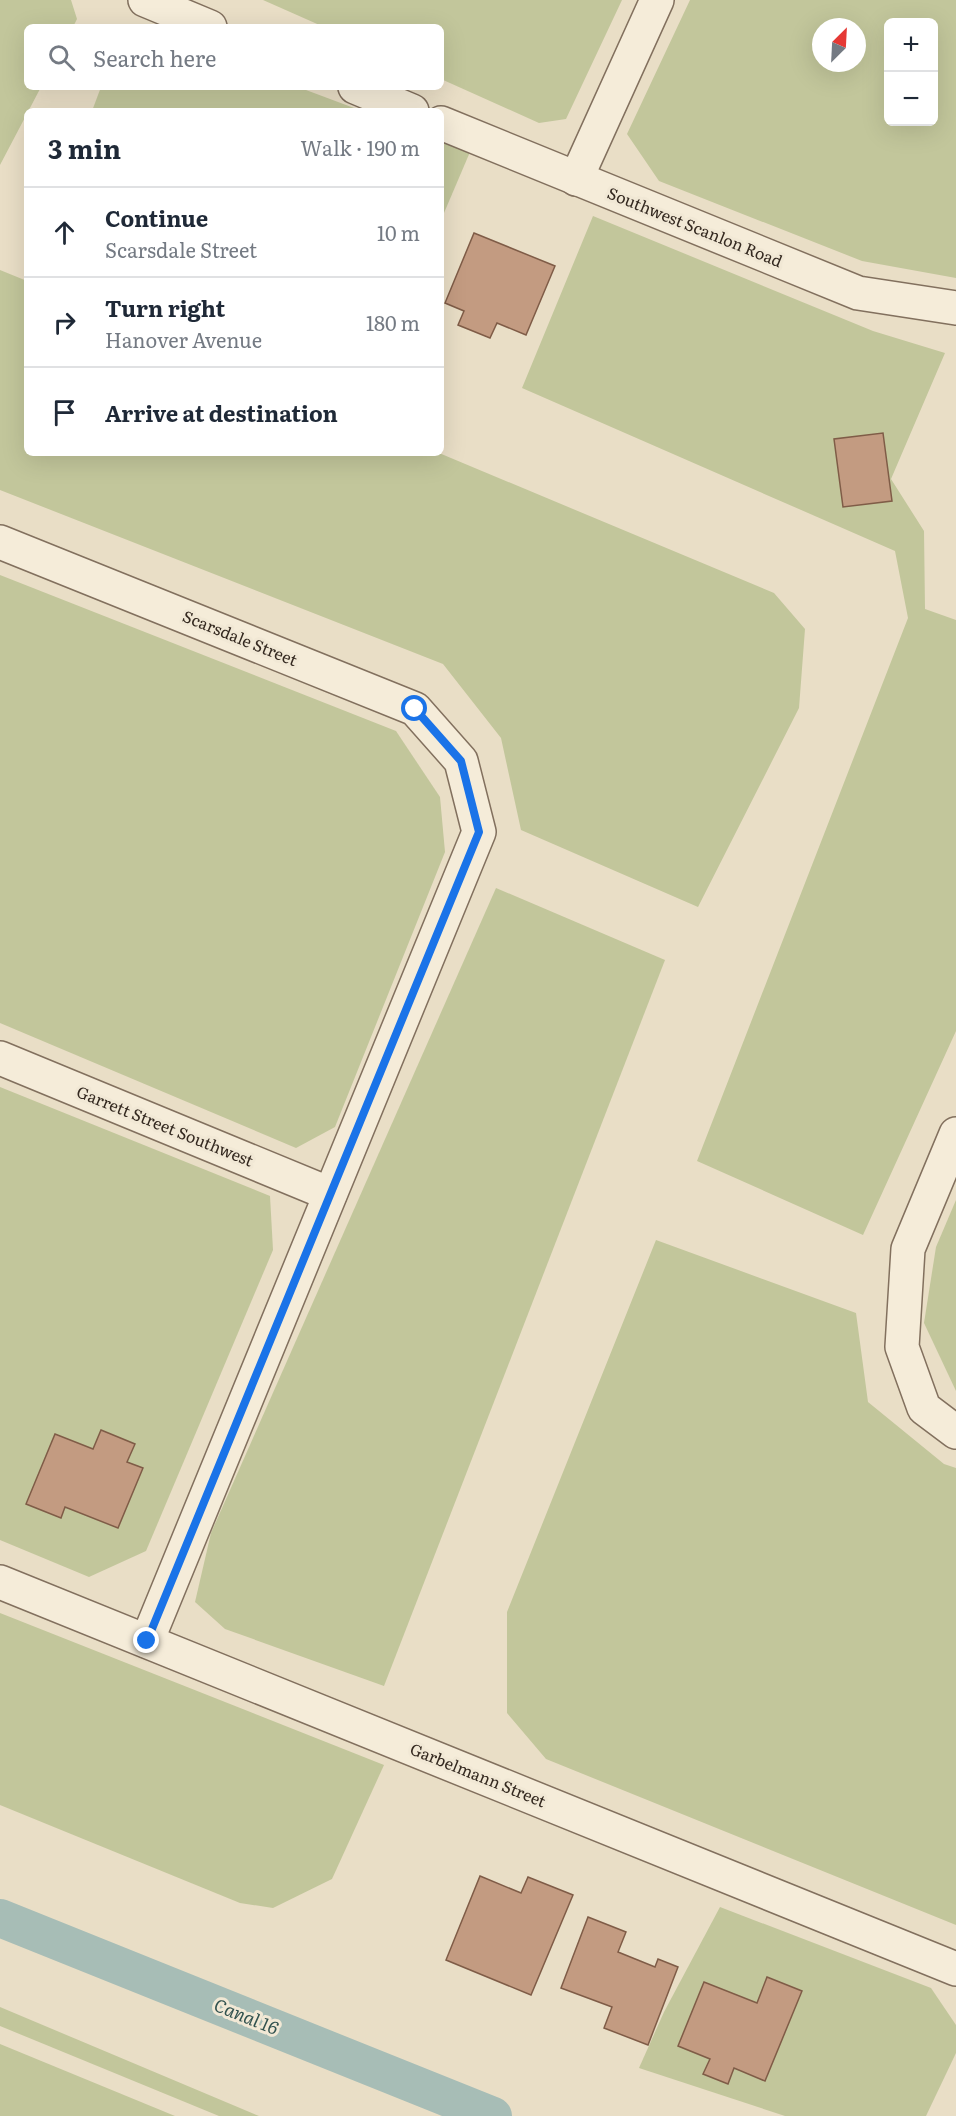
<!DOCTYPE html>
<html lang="en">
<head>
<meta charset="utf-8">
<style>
	:root { --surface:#fff; --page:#f2f2f3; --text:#1f2937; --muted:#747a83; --line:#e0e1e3 }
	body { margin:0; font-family:Literata,serif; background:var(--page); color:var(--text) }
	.controls { position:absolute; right:18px; top:18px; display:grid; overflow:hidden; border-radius:9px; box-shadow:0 6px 24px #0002 }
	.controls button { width:54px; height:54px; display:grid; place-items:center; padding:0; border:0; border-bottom:2px solid var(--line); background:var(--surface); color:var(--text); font:30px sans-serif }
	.compass { position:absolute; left:812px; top:18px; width:54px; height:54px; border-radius:50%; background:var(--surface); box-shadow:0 6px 24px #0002; rotate:24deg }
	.stop { position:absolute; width:18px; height:18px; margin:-14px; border:4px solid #1a73e8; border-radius:50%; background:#fff }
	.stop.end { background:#1a73e8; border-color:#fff; box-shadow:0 2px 6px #0008 }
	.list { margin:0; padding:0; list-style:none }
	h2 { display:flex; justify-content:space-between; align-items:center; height:78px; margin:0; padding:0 24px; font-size:26px }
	h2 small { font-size:20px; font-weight:400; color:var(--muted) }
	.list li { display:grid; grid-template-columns:39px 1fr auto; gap:18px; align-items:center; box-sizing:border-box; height:90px; padding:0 24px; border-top:2px solid var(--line) }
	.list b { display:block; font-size:22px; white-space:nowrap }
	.list p { margin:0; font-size:20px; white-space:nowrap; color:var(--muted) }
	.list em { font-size:20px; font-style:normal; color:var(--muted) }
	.icon { flex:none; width:33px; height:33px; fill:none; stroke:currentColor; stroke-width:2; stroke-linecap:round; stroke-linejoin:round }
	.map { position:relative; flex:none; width:956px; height:2116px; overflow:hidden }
	.search { position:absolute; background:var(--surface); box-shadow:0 6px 24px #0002; left:24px; top:24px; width:420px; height:66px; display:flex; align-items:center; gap:15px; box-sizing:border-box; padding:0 21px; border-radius:9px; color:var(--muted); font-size:22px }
	.panel { position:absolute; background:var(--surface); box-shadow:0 6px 24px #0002; left:24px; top:108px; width:420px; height:348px; border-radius:9px }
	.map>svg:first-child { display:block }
	.green { fill:#c2c69b; fill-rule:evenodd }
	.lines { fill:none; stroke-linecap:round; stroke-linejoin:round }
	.canal { stroke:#a7bdb6; stroke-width:38 }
	.building { fill:#c39b81; stroke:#7f5c47; stroke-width:1.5 }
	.minor-casing { stroke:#82705e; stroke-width:36 }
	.minor { stroke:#f5ecd9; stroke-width:33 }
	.route { stroke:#1a73e8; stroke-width:8 }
	.labels { text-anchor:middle; stroke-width:6; stroke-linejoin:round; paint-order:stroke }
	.street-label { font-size:16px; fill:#342920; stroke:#f1e8d5 }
	.water-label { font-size:18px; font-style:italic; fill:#31524f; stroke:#f1e8d5 }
</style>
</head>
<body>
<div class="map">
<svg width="956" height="2116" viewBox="0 0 956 2116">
	<rect width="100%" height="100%" fill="#e9dec6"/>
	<g class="green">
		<path d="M 0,0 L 71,0 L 77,19 L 73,27 L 27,27 L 27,87 L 41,87 L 0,165 Z"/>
		<path d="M 263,0 L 622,0 L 566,119 L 539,123 L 441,79 L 441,27 L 324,27 Z"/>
		<path d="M 690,0 L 956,0 L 956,278 L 862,261 L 659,181 L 627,134 ZM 888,22 L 934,22 L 934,122 L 888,122 ZM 821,27 L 857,27 L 857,63 L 821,63 Z"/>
		<path d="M 101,87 L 298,87 L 362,111 L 92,111 Z"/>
		<path d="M 441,141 L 470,152 L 441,220 Z"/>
		<path d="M 593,216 L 873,331 L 945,353 L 891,479 L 924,531 L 925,609 L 956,620 L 956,1031 L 863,1235 L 697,1161 L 908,618 L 895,551 L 522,388 Z"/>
		<path d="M 0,270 L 27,281 L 27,453 L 439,453 L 774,593 L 805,629 L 799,708 L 698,907 L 521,830 L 501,738 L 443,664 L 0,490 Z"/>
		<path d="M 0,575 L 396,731 L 440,797 L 445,852 L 335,1127 L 296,1148 L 0,1023 Z"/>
		<path d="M 496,888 L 665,960 L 384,1686 L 225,1629 L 195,1602 L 211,1533 Z"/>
		<path d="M 0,1087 L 270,1196 L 273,1250 L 146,1551 L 89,1577 L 0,1540 Z"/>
		<path d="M 956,1200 L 956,1391 L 924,1323 L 936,1247 Z"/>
		<path d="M 656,1240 L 856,1313 L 868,1402 L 944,1464 L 956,1468 L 956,1925 L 546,1759 L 507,1713 L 507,1612 Z"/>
		<path d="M 0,1613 L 384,1765 L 332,1879 L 273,1908 L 240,1903 L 0,1805 Z"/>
		<path d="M 720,1907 L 931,1988 L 956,2025 L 956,2053 L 926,2116 L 785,2116 L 639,2068 L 664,2012 Z"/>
		<path d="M 0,2007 L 259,2116 L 219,2116 L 0,2026 Z"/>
		<path d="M 0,2044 L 175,2116 L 0,2116 Z"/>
	</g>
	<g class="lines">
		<path class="canal" d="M 0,1918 L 493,2116"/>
	</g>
	<g class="building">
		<path d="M 474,233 L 555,266 L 526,335 L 497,323 L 490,338 L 458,325 L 464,311 L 445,303 Z"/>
		<path d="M 883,433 L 892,501 L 843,507 L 834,439 Z"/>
		<path d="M 101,1430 L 135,1444 L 127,1462 L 143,1468 L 118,1528 L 65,1507 L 61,1518 L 26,1504 L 55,1434 L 93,1449 Z"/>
		<path d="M 480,1876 L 521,1893 L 528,1877 L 573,1895 L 531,1995 L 446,1960 Z"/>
		<path d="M 588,1917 L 626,1932 L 618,1952 L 655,1967 L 658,1959 L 678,1967 L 648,2045 L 604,2028 L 612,2007 L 561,1988 Z"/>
		<path d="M 767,1977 L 802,1991 L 765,2081 L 734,2068 L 728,2084 L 703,2074 L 710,2059 L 678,2046 L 704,1982 L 757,2003 Z"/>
	</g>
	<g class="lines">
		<g class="minor-casing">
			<g id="minor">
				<path d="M 145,0 L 210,27"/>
				<path d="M 355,87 L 412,111"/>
				<path d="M 441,123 L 858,293 L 956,308"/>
				<path d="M 576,179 L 657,0"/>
				<path d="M 0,542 L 415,709 L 461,761 L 479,832 L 147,1641"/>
				<path d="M 0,1058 L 330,1194"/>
				<path d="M 956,1134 L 908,1249 L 902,1347 L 924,1408 L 956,1432"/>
				<path d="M 0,1582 L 956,1969"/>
			</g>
		</g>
		<use href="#minor" class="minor"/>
	</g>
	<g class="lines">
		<path class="route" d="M 147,1641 L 479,832 L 461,761 L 415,709"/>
	</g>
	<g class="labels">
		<g class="street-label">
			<text transform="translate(695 227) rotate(22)" y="6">Southwest Scanlon Road</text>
			<text transform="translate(240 638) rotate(22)" y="6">Scarsdale Street</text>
			<text transform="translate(165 1126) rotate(22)" y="6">Garrett Street Southwest</text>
			<text transform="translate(478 1775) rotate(22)" y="6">Garbelmann Street</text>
		</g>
		<g class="water-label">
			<text transform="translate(246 2017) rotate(22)" y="6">Canal 16</text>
		</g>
	</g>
</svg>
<div class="controls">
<button>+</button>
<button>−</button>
</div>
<svg class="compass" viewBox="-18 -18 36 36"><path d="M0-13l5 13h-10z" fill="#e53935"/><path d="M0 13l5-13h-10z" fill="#747a83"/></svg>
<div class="stop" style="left:415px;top:709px"></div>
<div class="stop end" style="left:147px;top:1641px"></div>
<div class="search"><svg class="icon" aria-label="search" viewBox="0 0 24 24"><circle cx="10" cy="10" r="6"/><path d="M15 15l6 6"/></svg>Search here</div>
<section class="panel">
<h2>3 min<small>Walk · 190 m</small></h2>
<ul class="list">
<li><svg class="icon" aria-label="ahead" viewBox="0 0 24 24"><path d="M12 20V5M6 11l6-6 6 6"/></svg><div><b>Continue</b><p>Scarsdale Street</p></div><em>10 m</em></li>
<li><svg class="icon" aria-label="right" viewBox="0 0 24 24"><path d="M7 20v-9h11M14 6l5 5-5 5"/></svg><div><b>Turn right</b><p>Hanover Avenue</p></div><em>180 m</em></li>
<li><svg class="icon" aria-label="arrive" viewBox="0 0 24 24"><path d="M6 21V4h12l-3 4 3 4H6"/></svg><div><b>Arrive at destination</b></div></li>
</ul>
</section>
</div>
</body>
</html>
